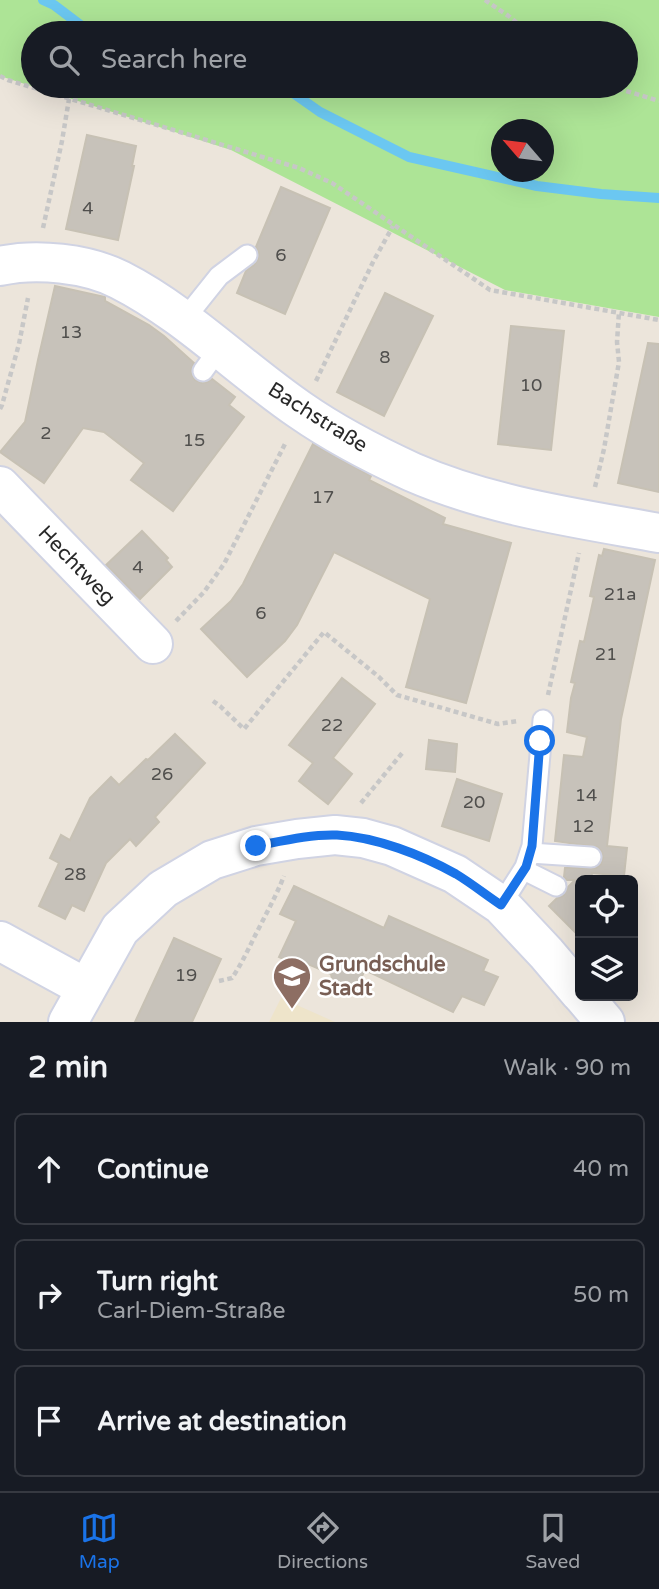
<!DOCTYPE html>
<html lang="en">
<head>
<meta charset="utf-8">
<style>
	:root { --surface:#171b24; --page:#242831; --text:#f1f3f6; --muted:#9ea1a6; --line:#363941; --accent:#1a73e8 }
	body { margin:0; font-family:"Varela Round",sans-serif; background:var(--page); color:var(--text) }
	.controls { position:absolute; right:21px; bottom:21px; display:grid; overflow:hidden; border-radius:10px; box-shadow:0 7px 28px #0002 }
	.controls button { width:63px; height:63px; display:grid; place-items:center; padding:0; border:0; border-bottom:2px solid var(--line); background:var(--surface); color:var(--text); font:35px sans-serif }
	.compass { position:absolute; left:491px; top:119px; width:63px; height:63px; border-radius:50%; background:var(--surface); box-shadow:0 7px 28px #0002; rotate:298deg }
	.stop { position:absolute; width:21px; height:21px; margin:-16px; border:5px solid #1a73e8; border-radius:50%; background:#fff }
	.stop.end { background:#1a73e8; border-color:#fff; box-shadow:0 2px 7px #0008 }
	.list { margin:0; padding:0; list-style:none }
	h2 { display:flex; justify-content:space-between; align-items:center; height:91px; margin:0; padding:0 28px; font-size:30px }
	h2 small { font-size:23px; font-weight:400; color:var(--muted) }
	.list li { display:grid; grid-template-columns:46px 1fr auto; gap:21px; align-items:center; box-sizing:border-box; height:112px; margin:0 14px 14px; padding:0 14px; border:2px solid var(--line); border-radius:10px }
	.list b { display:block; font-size:26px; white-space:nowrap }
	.list p { margin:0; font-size:23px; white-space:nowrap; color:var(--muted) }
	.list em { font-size:23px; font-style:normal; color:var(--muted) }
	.icon { flex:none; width:38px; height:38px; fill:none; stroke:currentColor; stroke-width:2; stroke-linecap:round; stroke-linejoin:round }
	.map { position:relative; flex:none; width:659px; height:1022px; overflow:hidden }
	.search { position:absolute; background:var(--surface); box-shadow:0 7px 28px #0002; left:21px; right:21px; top:21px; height:77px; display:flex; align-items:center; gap:18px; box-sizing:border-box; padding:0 24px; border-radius:38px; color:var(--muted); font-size:26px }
	.sheet { height:469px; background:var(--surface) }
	nav { display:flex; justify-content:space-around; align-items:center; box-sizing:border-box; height:98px; border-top:2px solid var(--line); background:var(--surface); font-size:19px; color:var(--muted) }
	nav a { display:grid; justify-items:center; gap:4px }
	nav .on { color:var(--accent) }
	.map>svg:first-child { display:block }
	.education { fill:#eee4ca }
	.green { fill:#ade496; fill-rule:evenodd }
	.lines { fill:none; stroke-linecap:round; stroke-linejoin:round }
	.stream { stroke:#6bc7f1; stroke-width:10 }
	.building { fill:#c7c2ba; stroke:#c7c1b4; stroke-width:2 }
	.service-casing { stroke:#d0d3e3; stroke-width:23 }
	.minor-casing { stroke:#d0d3e3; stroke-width:42 }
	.path { stroke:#c7c7c7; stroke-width:4.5; stroke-dasharray:5 3.5; stroke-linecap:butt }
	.service { stroke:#fff; stroke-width:19 }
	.minor { stroke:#fff; stroke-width:38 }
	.route { stroke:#1a73e8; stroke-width:9 }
	.labels { text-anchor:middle; stroke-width:5; stroke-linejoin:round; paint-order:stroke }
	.number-label { font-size:18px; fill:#504f4d }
	.street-label { font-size:21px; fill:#292929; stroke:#fff }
	.education-label { font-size:21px; font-weight:bold; fill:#785e54; stroke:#fff; text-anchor:start }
</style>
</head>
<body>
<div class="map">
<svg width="659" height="1022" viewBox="0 0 659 1022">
	<rect width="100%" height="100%" fill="#ece5db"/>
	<path class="education" d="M 281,998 L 335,1022 L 269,1022 Z"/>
	<path class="green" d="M 0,0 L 659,0 L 659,317 L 505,290 L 231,150 L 0,76 ZM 33,33 L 626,33 L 626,86 L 33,86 ZM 502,130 L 544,130 L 544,172 L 502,172 Z"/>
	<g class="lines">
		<g class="stream">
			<path d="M 43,0 L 54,5 L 91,33"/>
			<path d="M 283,86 L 320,112 L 409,157 L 537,186 L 601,194 L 659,198"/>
		</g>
	</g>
	<g class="building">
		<path d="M 87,135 L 136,146 L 132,166 L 134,166 L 118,240 L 66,229 Z"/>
		<path d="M 281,187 L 330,208 L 285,314 L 237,293 L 246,271 L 254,265 L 258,259 L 259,253 L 256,247 Z"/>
		<path d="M 55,286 L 105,297 L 105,301 L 149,325 L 164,336 L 194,363 L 191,370 L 192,375 L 195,380 L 202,383 L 207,382 L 212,379 L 235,397 L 229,405 L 244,417 L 173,511 L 131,480 L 144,463 L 104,432 L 83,428 L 44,483 L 0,452 L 25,422 L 38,360 Z"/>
		<path d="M 385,293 L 433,316 L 384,416 L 337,392 Z"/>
		<path d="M 511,326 L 564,331 L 551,450 L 498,444 Z"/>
		<path d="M 648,343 L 659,344 L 659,492 L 618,483 Z"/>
		<path d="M 313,444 L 371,476 L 369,480 L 445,518 L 443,524 L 511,543 L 466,703 L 406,687 L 430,599 L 334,552 L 297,625 L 285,641 L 247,677 L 201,629 L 231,601 L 243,584 Z"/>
		<path d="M 142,531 L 168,558 L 166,560 L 172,567 L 140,599 L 106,565 Z"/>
		<path d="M 604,549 L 655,560 L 621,719 L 607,846 L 627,848 L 624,876 L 592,873 L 591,880 L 580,880 L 580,937 L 549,906 L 557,898 L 563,896 L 568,887 L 575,880 L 567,880 L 564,877 L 565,868 L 596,868 L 601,864 L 603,858 L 602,852 L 597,847 L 555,841 L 564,755 L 583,757 L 587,737 L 567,732 L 571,698 L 575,683 L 571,682 L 580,641 L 584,642 L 594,597 L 590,596 L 599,555 L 602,556 Z"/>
		<path d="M 342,678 L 375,704 L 333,758 L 352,774 L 328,804 L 299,781 L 313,763 L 289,745 Z"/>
		<path d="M 175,734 L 205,763 L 155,817 L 159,822 L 136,846 L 130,839 L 106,863 L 84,911 L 72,905 L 65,919 L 39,906 L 59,863 L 50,858 L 61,835 L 70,840 L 90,798 L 111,777 L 119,785 L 146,759 L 148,760 Z"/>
		<path d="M 429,740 L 457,744 L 455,772 L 426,769 Z"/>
		<path d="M 457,779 L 502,794 L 489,841 L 442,826 Z"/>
		<path d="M 294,886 L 384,928 L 389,916 L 488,960 L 483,971 L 498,977 L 484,1005 L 462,996 L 453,1012 L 365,970 L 354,992 L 333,983 L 331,974 L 308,964 L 300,967 L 279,957 L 296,921 L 280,914 Z"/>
		<path d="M 174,938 L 221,959 L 192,1022 L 135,1022 Z"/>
	</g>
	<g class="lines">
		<g class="service-casing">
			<g id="service">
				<path d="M 183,321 L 219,276 L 247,255"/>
				<path d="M 203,371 L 219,349"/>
				<path d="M 530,853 L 591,857"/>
				<path d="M 524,870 L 556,886"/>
				<path d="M 501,905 L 525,867 L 532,846 L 543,720"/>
			</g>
		</g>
		<g class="minor-casing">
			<g id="minor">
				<path d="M 0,266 C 36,258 87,263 120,280 C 185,313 240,369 300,410 C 333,433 375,455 412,472 C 490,506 576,518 659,533"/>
				<path d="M 0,486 L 153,644"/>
				<path d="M 0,941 L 86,988"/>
				<path d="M 583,996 L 605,1022"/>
				<path d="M 68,1022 L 120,929 L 163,889 L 212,860 L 256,846 L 297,839 L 335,835 L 363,838 L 392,846 L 455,874 L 501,905 L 546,953 L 580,993"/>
			</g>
		</g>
		<g class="path">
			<path d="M 485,0 L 510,17 L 529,33"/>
			<path d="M 0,76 L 8,80 L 299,168 L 332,183 L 490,290 L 659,320"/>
			<path d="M 610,86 L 659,101"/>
			<path d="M 43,228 L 62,141 L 69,99"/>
			<path d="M 316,381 L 373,262 L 393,226"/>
			<path d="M 0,409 L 2,405 L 19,344 L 28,298"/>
			<path d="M 595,487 L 604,449 L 619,362 L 617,342 L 619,312"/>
			<path d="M 176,621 L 204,592 L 224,564 L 286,442"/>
			<path d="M 548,695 L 579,553"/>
			<path d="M 213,701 L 220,706 L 244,729 L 324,632 L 379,677 L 397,695 L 498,724 L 518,721"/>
			<path d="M 361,803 L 403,752"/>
			<path d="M 219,981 L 232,978 C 243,962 250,945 259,928 C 268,910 277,894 284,876"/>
		</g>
		<use href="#service" class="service"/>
		<use href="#minor" class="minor"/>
	</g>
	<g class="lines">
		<path class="route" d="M 256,846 C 282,841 311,834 337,835 C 376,837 422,855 456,874 C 471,883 486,895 501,905 L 526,867 L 532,846 L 540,741"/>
	</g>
	<defs>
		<g id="school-pin" transform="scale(2.0125)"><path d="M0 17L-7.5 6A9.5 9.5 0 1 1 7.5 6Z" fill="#8d6e63" stroke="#fff"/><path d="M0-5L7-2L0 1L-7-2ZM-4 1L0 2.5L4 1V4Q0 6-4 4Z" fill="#fff"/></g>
	</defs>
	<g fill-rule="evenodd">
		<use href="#school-pin" x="292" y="976"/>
	</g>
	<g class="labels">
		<g class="number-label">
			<text x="88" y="214">4</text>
			<text x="281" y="261">6</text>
			<text x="71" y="338">13</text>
			<text x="385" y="363">8</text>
			<text x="531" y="391">10</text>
			<text x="46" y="439">2</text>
			<text x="194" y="446">15</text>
			<text x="323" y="503">17</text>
			<text x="138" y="573">4</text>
			<text x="620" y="600">21a</text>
			<text x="261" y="619">6</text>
			<text x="606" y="660">21</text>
			<text x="332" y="731">22</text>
			<text x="162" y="780">26</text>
			<text x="586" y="801">14</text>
			<text x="474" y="808">20</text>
			<text x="583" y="832">12</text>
			<text x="75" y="880">28</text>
			<text x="186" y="981">19</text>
		</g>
		<g class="street-label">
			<text transform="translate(318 417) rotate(32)" y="7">Bachstraße</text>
			<text transform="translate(77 565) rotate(46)" y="7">Hechtweg</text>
		</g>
		<g class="education-label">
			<text x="319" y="971">Grundschule<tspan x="319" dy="24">Stadt</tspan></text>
		</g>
	</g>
</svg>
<div class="controls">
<button><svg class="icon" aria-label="locate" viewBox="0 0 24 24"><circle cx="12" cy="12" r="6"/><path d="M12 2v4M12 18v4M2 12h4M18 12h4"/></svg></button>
<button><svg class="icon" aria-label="layers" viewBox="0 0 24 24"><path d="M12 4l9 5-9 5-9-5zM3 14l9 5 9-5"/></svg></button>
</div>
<svg class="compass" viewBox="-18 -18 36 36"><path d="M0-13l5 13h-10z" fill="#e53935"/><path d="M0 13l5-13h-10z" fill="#9ea1a6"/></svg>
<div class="stop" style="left:540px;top:741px"></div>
<div class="stop end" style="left:256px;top:846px"></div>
<div class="search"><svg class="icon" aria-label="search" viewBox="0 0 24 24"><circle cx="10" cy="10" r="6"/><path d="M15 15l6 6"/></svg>Search here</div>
</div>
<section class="sheet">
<h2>2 min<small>Walk · 90 m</small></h2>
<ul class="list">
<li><svg class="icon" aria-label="ahead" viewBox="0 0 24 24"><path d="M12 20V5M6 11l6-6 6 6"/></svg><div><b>Continue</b></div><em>40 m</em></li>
<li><svg class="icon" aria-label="right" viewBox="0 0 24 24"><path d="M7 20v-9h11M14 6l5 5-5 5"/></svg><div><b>Turn right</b><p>Carl-Diem-Straße</p></div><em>50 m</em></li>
<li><svg class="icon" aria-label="arrive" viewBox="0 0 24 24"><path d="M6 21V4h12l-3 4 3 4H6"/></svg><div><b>Arrive at destination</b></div></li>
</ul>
</section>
<nav>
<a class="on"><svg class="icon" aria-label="map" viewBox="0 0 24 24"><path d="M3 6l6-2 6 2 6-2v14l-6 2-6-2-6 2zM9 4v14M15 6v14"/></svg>Map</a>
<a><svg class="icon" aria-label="directions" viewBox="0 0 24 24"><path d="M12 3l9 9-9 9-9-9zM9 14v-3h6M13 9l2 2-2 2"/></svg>Directions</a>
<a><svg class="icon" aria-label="saved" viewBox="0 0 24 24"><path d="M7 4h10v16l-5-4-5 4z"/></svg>Saved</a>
</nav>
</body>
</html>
